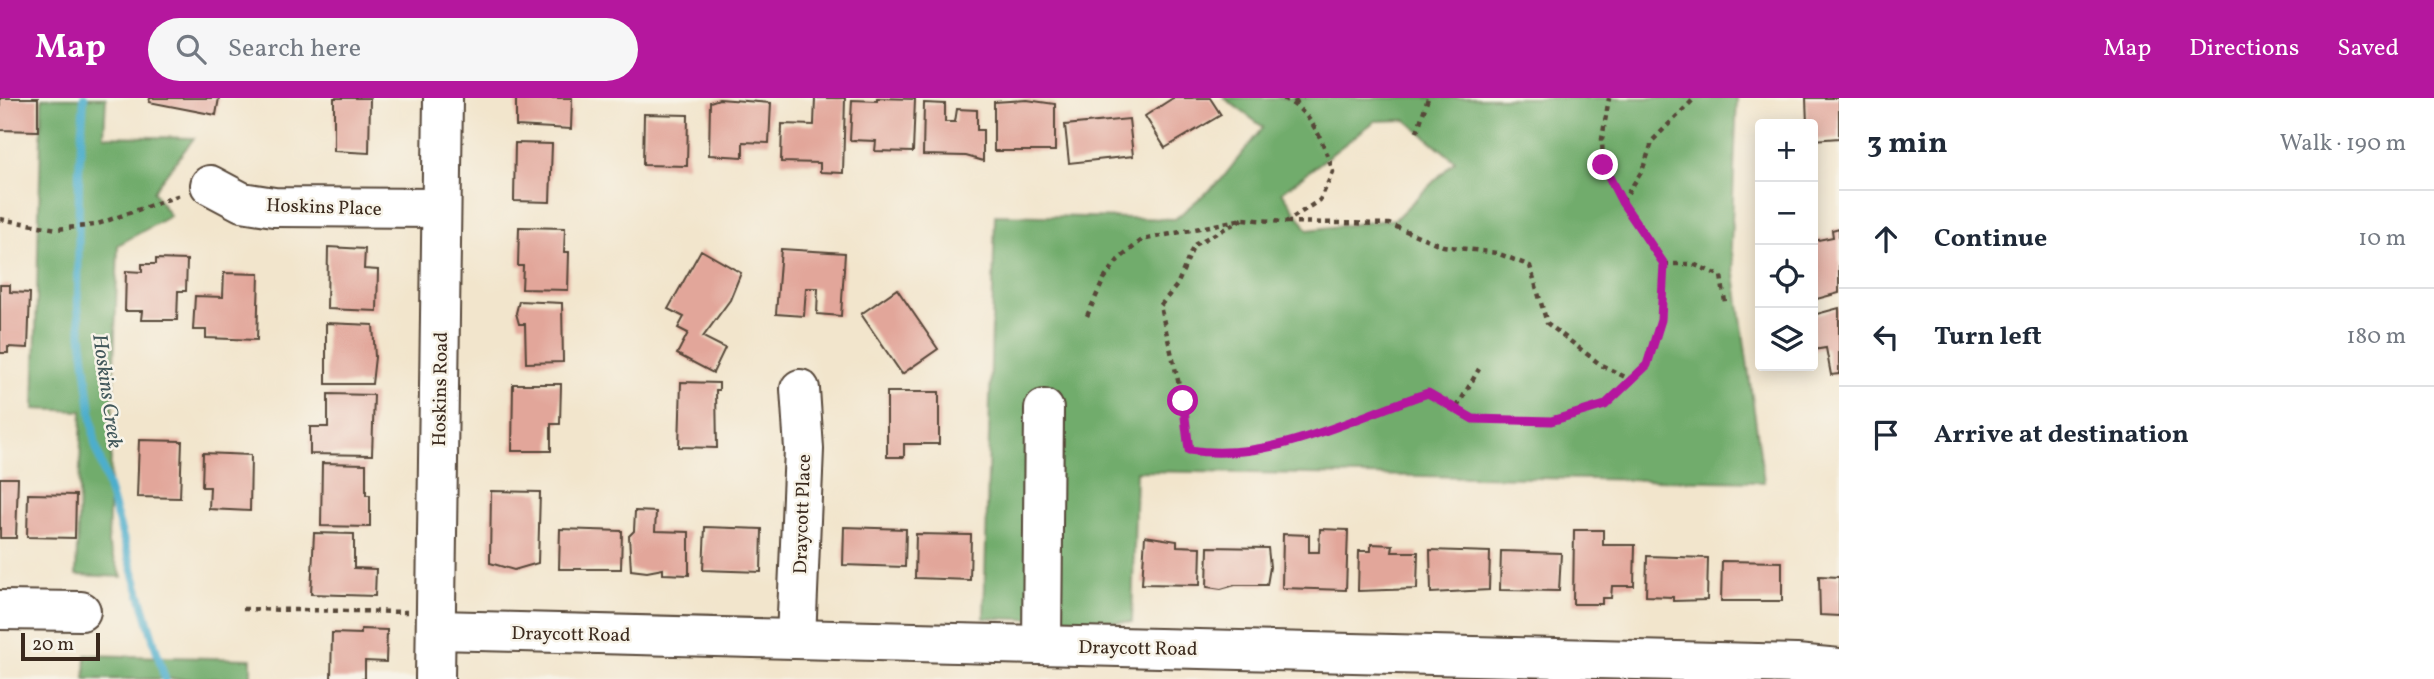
<!DOCTYPE html>
<html lang="en">
<head>
<meta charset="utf-8">
<style>
	:root { --surface:#fff; --page:#f6f6f7; --text:#1f2937; --muted:#747a83; --line:#e0e1e3; --accent:#b5179e }
	body { margin:0; font-family:Vollkorn,serif; background:var(--page); color:var(--text) }
	.controls { position:absolute; right:21px; top:21px; display:grid; overflow:hidden; border-radius:7px; box-shadow:0 4px 18px #0003 }
	.controls button { width:63px; height:63px; display:grid; place-items:center; padding:0; border:0; border-bottom:2px solid var(--line); background:var(--surface); color:var(--text); font:35px sans-serif }
	.scale { position:absolute; left:21px; bottom:18px; width:79px; box-sizing:border-box; padding-left:7px; border:4px solid #3b2a1e; border-top:0; font-size:19px; line-height:24px; white-space:nowrap; color:#3b2a1e; -webkit-text-stroke:5px #f7f3e8; paint-order:stroke }
	.stop { position:absolute; width:21px; height:21px; margin:-16px; border:5px solid #b5179e; border-radius:50%; background:#fff }
	.stop.end { background:#b5179e; border-color:#fff; box-shadow:0 2px 7px #0008 }
	.list { margin:0; padding:0; list-style:none }
	h2 { display:flex; justify-content:space-between; align-items:center; height:91px; margin:0; padding:0 28px; font-size:30px }
	h2 small { font-size:23px; font-weight:400; color:var(--muted) }
	.list li { display:grid; grid-template-columns:46px 1fr auto; gap:21px; align-items:center; box-sizing:border-box; height:98px; padding:0 28px; border-top:2px solid var(--line) }
	.list b { display:block; font-size:26px; white-space:nowrap }
	.list em { font-size:23px; font-style:normal; color:var(--muted) }
	.icon { flex:none; width:38px; height:38px; fill:none; stroke:currentColor; stroke-width:2; stroke-linecap:round; stroke-linejoin:round }
	.map { position:relative; flex:none; width:1839px; height:581px; overflow:hidden }
	header { display:flex; align-items:center; gap:42px; box-sizing:border-box; height:98px; padding:0 35px; background:var(--accent); color:#fff }
	header strong { font-size:33px }
	nav { display:flex; gap:38px; margin-inline-start:auto; font-size:24px }
	.search { width:490px; height:63px; background:var(--page); display:flex; align-items:center; gap:18px; box-sizing:border-box; padding:0 24px; border-radius:38px; color:var(--muted); font-size:26px }
	main { display:flex }
	aside { flex:1; background:var(--surface) }
	.map>svg:first-child { display:block }
	.forest { fill:#71ac6c; stroke:#566b45; stroke-width:2; fill-rule:evenodd }
	.lines { fill:none; stroke-linecap:round; stroke-linejoin:round }
	.stream { stroke:#4eaecc; stroke-width:8 }
	.building { fill:#e2a69a }
	.minor-casing { stroke:#564638; stroke-width:42 }
	.path { stroke:#564638; stroke-width:4.5; stroke-dasharray:5 5; stroke-linecap:butt }
	.minor { stroke:#fff; stroke-width:38 }
	.route { stroke:#b5179e; stroke-width:9 }
	.labels { text-anchor:middle; stroke-width:5; stroke-linejoin:round; paint-order:stroke }
	.street-label { font-size:19px; fill:#3b2a1e; stroke:#f7f3e8 }
	.water-label { font-size:21px; font-style:italic; fill:#42585b; stroke:#f7f3e8 }
</style>
</head>
<body>
<header>
<strong>Map</strong>
<div class="search"><svg class="icon" aria-label="search" viewBox="0 0 24 24"><circle cx="10" cy="10" r="6"/><path d="M15 15l6 6"/></svg>Search here</div>
<nav><a>Map</a><a>Directions</a><a>Saved</a></nav>
</header>
<main>
<div class="map">
<svg width="1839" height="581" viewBox="0 0 1839 581">
	<rect width="100%" height="100%" fill="#f7f3e8"/>
	<filter id="ink" filterUnits="userSpaceOnUse"><feTurbulence type="fractalNoise" baseFrequency=".0143" numOctaves="2"/><feDisplacementMap in="SourceGraphic" scale="14" xChannelSelector="R" yChannelSelector="G"/><feConvolveMatrix kernelMatrix="1 2 1 2 8 2 1 2 1" color-interpolation-filters="sRGB"/></filter>
	<filter id="wash" filterUnits="userSpaceOnUse"><feTurbulence type="fractalNoise" baseFrequency=".00686" numOctaves="4" result="noise"/><feDisplacementMap in="SourceGraphic" scale="28" xChannelSelector="R" yChannelSelector="G"/><feGaussianBlur stdDeviation="1.57" result="paint"/><feColorMatrix in="noise" values="0 0 0 0 0 0 0 0 0 0 0 0 0 0 0 0 0 1.4 0 .05"/><feComposite in="paint" operator="in"/></filter>
	<g filter="url(#wash)">
		<rect width="100%" height="100%" fill="#f2e5cc"/>
		<g class="forest">
			<path d="M 42,0 L 106,0 L 104,38 L 194,40 L 153,93 L 170,118 L 118,147 L 108,446 L 122,479 L 76,477 L 82,313 L 34,311 Z"/>
			<path d="M 1224,0 L 1737,0 L 1731,148 L 1764,384 L 1136,373 L 1132,524 L 984,520 L 995,117 L 1175,121 L 1221,82 L 1263,29 ZM 1406,22 L 1455,63 L 1395,121 L 1308,132 L 1282,94 L 1375,23 Z"/>
			<path d="M 86,557 L 251,561 L 251,581 L 85,581 Z"/>
		</g>
		<g class="lines">
			<path class="stream" d="M 84,0 L 79,73 L 78,209 L 95,345 L 165,581"/>
		</g>
		<g id="blocks">
			<g class="building">
				<path d="M 0,0 L 38,0 L 38,33 L 0,32 Z"/>
				<path d="M 150,0 L 219,0 L 216,17 L 149,4 Z"/>
				<path d="M 334,0 L 370,0 L 369,55 L 334,53 Z"/>
				<path d="M 516,0 L 572,0 L 571,31 L 516,28 Z"/>
				<path d="M 815,0 L 845,0 L 843,75 L 820,74 L 820,65 L 781,64 L 782,26 L 814,27 Z"/>
				<path d="M 877,0 L 915,1 L 913,54 L 875,53 L 876,43 L 850,42 L 852,2 L 877,3 Z"/>
				<path d="M 1173,0 L 1210,0 L 1221,17 L 1165,50 L 1145,18 Z"/>
				<path d="M 1806,0 L 1839,0 L 1839,40 L 1813,42 L 1813,26 L 1807,26 Z"/>
				<path d="M 719,1 L 771,5 L 769,45 L 743,44 L 743,59 L 709,57 L 710,4 Z"/>
				<path d="M 1027,2 L 1055,6 L 1055,53 L 994,53 L 994,4 Z"/>
				<path d="M 924,5 L 945,6 L 945,24 L 955,24 L 957,11 L 977,12 L 977,32 L 983,32 L 983,63 L 966,58 L 923,57 Z"/>
				<path d="M 644,16 L 688,17 L 687,68 L 643,67 Z"/>
				<path d="M 1129,21 L 1133,58 L 1069,65 L 1065,27 Z"/>
				<path d="M 515,45 L 552,46 L 550,104 L 514,103 Z"/>
				<path d="M 519,129 L 565,130 L 564,154 L 569,154 L 568,192 L 522,191 L 523,168 L 518,168 Z"/>
				<path d="M 1839,130 L 1839,195 L 1813,202 L 1813,143 L 1833,139 L 1832,132 Z"/>
				<path d="M 328,149 L 365,151 L 364,171 L 378,172 L 377,213 L 327,211 Z"/>
				<path d="M 781,151 L 845,155 L 841,218 L 817,216 L 818,190 L 806,190 L 804,218 L 776,216 Z"/>
				<path d="M 701,152 L 741,175 L 730,202 L 703,239 L 725,250 L 713,275 L 677,256 L 688,235 L 678,230 L 684,219 L 668,211 Z"/>
				<path d="M 156,161 L 187,162 L 186,193 L 178,193 L 177,222 L 141,222 L 142,213 L 125,213 L 126,173 L 142,174 L 142,166 L 156,166 Z"/>
				<path d="M 224,175 L 259,176 L 257,242 L 206,240 L 206,232 L 193,232 L 195,198 L 223,199 Z"/>
				<path d="M 0,187 L 10,187 L 10,194 L 30,195 L 28,250 L 8,249 L 8,255 L 0,255 Z"/>
				<path d="M 897,191 L 938,251 L 902,276 L 861,216 Z"/>
				<path d="M 519,203 L 562,205 L 563,264 L 526,265 L 525,226 L 519,226 L 516,215 Z"/>
				<path d="M 1839,210 L 1839,276 L 1831,277 L 1826,250 L 1813,252 L 1813,217 Z"/>
				<path d="M 326,225 L 373,227 L 375,259 L 372,286 L 326,286 Z"/>
				<path d="M 681,284 L 719,285 L 719,292 L 716,292 L 717,350 L 679,349 Z"/>
				<path d="M 513,286 L 561,286 L 560,326 L 551,326 L 551,353 L 512,353 Z"/>
				<path d="M 887,294 L 939,294 L 939,346 L 904,346 L 904,359 L 887,359 Z"/>
				<path d="M 328,296 L 374,297 L 372,357 L 310,356 L 310,329 L 328,329 Z"/>
				<path d="M 139,342 L 182,343 L 180,400 L 137,399 Z"/>
				<path d="M 203,355 L 251,357 L 250,413 L 209,411 L 210,389 L 202,389 Z"/>
				<path d="M 322,365 L 366,366 L 366,397 L 370,397 L 370,429 L 321,428 Z"/>
				<path d="M 0,380 L 18,380 L 16,440 L 0,440 Z"/>
				<path d="M 491,393 L 540,394 L 538,465 L 514,472 L 490,465 Z"/>
				<path d="M 28,396 L 76,397 L 75,440 L 27,439 Z"/>
				<path d="M 635,413 L 656,414 L 655,433 L 689,434 L 689,477 L 663,476 L 663,471 L 647,474 L 631,472 L 629,438 L 634,433 Z"/>
				<path d="M 705,429 L 762,431 L 761,474 L 703,472 Z"/>
				<path d="M 844,429 L 906,431 L 905,469 L 843,467 Z"/>
				<path d="M 560,431 L 622,433 L 621,471 L 559,471 Z"/>
				<path d="M 1320,431 L 1348,432 L 1346,492 L 1282,490 L 1283,436 L 1309,437 L 1309,454 L 1319,454 Z"/>
				<path d="M 1574,432 L 1603,432 L 1603,447 L 1635,447 L 1634,488 L 1612,488 L 1611,500 L 1602,500 L 1602,506 L 1573,506 Z"/>
				<path d="M 314,435 L 354,436 L 354,470 L 376,471 L 375,498 L 311,496 Z"/>
				<path d="M 916,436 L 971,437 L 970,482 L 915,480 Z"/>
				<path d="M 1145,438 L 1177,443 L 1177,448 L 1201,449 L 1200,487 L 1142,486 Z"/>
				<path d="M 1371,446 L 1393,447 L 1392,454 L 1418,454 L 1417,491 L 1358,493 L 1359,453 L 1371,453 Z"/>
				<path d="M 1208,449 L 1268,450 L 1270,469 L 1267,487 L 1235,487 L 1221,491 L 1207,489 Z"/>
				<path d="M 1430,452 L 1490,454 L 1489,492 L 1431,495 Z"/>
				<path d="M 1501,453 L 1561,455 L 1559,493 L 1500,492 Z"/>
				<path d="M 1647,458 L 1708,460 L 1707,502 L 1673,503 L 1673,499 L 1646,498 Z"/>
				<path d="M 1722,463 L 1782,464 L 1782,503 L 1721,503 Z"/>
				<path d="M 1819,478 L 1839,479 L 1839,518 L 1820,517 Z"/>
				<path d="M 361,531 L 387,532 L 386,564 L 365,563 L 365,581 L 331,581 L 332,535 L 361,536 Z"/>
			</g>
		</g>
	</g>
	<g filter="url(#ink)">
		<use href="#blocks" fill-opacity="0" stroke="#564638" stroke-width="2"/>
		<g class="lines">
			<g class="minor-casing">
				<g id="minor">
					<path d="M 210,87 L 242,104 L 274,109 L 441,110"/>
					<path d="M 0,512 L 81,513"/>
					<path d="M 437,532 L 1796,566 L 1839,570"/>
					<path d="M 796,541 L 804,351 L 800,291"/>
					<path d="M 1042,547 L 1044,311"/>
					<path d="M 435,581 L 443,0"/>
				</g>
			</g>
			<g class="path">
				<path d="M 1294,5 L 1303,0"/>
				<path d="M 1417,34 L 1428,0"/>
				<path d="M 1622,104 L 1642,73 L 1653,42 L 1695,0"/>
				<path d="M 0,121 L 57,131 L 95,127 L 183,96"/>
				<path d="M 1243,121 L 1194,147 L 1177,187 L 1160,208 L 1183,303 L 1189,352 C 1273,365 1351,321 1428,295 L 1473,321 L 1551,323 L 1605,307 L 1647,267 L 1661,222 L 1664,166 L 1622,104 L 1603,67 L 1602,41 L 1609,0"/>
				<path d="M 1286,124 L 1389,126 L 1443,148 L 1497,155 L 1530,168 L 1547,225 L 1601,267 L 1631,282"/>
				<path d="M 1664,166 L 1693,166 L 1721,178 L 1725,204"/>
				<path d="M 1087,218 L 1104,181 L 1118,162 L 1142,142 L 1243,121 L 1286,124 L 1320,102 L 1333,74 C 1324,45 1312,13 1282,0"/>
				<path d="M 1457,309 L 1479,271"/>
				<path d="M 243,511 L 407,514"/>
			</g>
			<use href="#minor" class="minor"/>
		</g>
	</g>
	<g class="lines" filter="url(#ink)">
		<path class="route" d="M 1183,303 L 1189,352 C 1273,365 1351,320 1428,295 L 1473,321 L 1551,323 L 1605,307 L 1647,267 L 1661,222 L 1664,166 L 1622,104 L 1603,67"/>
	</g>
	<g class="labels">
		<g class="street-label">
			<text transform="translate(324 108) rotate(2)" y="7">Hoskins Place</text>
			<text transform="translate(439 291) rotate(-89)" y="7">Hoskins Road</text>
			<text transform="translate(801 416) rotate(-88)" y="7">Draycott Place</text>
			<text transform="translate(571 535) rotate(1)" y="7">Draycott Road</text>
			<text transform="translate(1138 549) rotate(1)" y="7">Draycott Road</text>
		</g>
		<g class="water-label">
			<text transform="translate(108 293) rotate(82)" y="7">Hoskins Creek</text>
		</g>
	</g>
</svg>
<div class="controls">
<button>+</button>
<button>−</button>
<button><svg class="icon" aria-label="locate" viewBox="0 0 24 24"><circle cx="12" cy="12" r="6"/><path d="M12 2v4M12 18v4M2 12h4M18 12h4"/></svg></button>
<button><svg class="icon" aria-label="layers" viewBox="0 0 24 24"><path d="M12 4l9 5-9 5-9-5zM3 14l9 5 9-5"/></svg></button>
</div>
<div class="scale">20 m</div>
<div class="stop" style="left:1183px;top:303px"></div>
<div class="stop end" style="left:1603px;top:67px"></div>
</div>
<aside>
<h2>3 min<small>Walk · 190 m</small></h2>
<ul class="list">
<li><svg class="icon" aria-label="ahead" viewBox="0 0 24 24"><path d="M12 20V5M6 11l6-6 6 6"/></svg><div><b>Continue</b></div><em>10 m</em></li>
<li><svg class="icon" aria-label="left" viewBox="0 0 24 24"><path d="M17 20v-9H6M10 6l-5 5 5 5"/></svg><div><b>Turn left</b></div><em>180 m</em></li>
<li><svg class="icon" aria-label="arrive" viewBox="0 0 24 24"><path d="M6 21V4h12l-3 4 3 4H6"/></svg><div><b>Arrive at destination</b></div></li>
</ul>
</aside>
</main>
</body>
</html>
